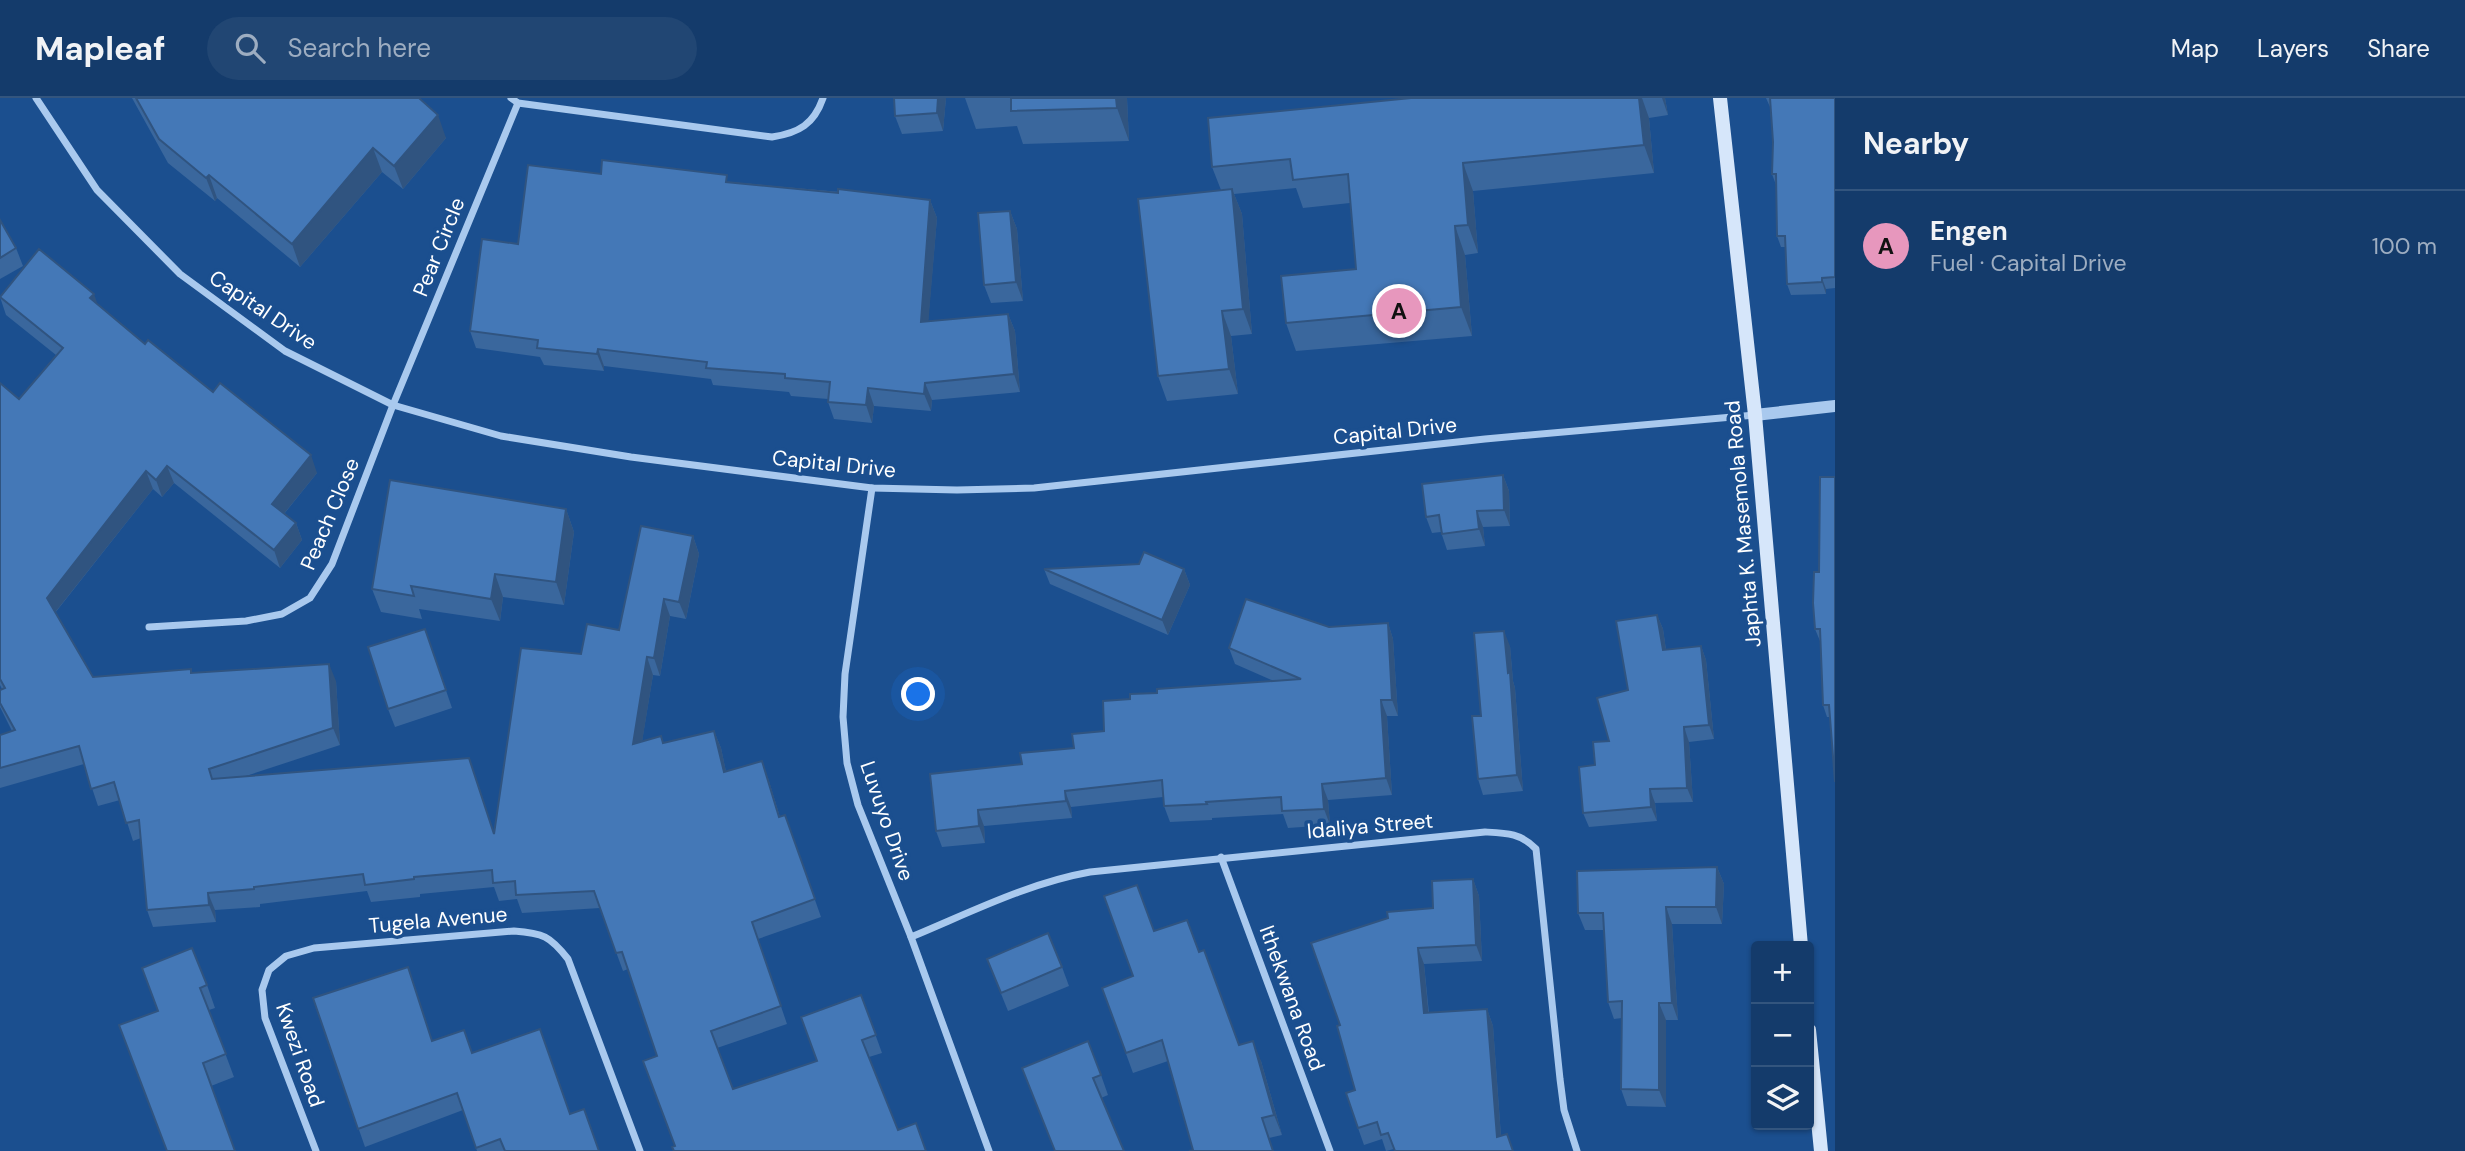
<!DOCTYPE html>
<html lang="en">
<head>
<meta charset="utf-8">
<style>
	:root { --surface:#143b6b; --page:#214673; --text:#f1f3f6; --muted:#9dadc1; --line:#33557e; --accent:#e797bd }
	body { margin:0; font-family:"DM Sans",sans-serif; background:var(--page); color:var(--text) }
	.controls { position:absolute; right:21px; bottom:21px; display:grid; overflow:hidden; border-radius:7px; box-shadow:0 2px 5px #0004 }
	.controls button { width:63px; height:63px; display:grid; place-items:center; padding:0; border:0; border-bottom:2px solid var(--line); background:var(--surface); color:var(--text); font:35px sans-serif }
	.you { position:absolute; left:919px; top:597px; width:24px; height:24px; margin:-18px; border:5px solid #fff; border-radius:50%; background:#1a73e8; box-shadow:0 0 0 10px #1a73e833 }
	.badge { display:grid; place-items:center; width:46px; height:46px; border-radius:50%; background:var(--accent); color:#111; font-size:23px; font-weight:700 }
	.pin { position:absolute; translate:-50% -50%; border:4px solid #fff; box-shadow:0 2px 7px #0006 }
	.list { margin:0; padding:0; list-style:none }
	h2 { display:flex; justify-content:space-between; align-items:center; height:91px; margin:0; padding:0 28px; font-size:30px }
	h2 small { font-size:23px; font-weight:400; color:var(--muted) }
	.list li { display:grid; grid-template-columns:46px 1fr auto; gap:21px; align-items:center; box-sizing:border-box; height:112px; padding:0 28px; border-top:2px solid var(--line) }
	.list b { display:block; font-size:26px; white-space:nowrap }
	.list p { margin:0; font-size:23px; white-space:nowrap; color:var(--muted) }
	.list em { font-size:23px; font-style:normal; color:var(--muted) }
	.icon { flex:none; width:38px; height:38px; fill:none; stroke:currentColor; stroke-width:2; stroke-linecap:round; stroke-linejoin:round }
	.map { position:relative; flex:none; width:1835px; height:1053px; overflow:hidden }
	header { display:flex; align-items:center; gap:42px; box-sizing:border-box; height:98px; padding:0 35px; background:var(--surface); border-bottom:2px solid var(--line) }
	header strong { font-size:33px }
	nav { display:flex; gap:38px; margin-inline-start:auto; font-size:24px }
	.search { width:490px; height:63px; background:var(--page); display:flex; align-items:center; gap:18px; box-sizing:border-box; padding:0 24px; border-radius:38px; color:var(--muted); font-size:26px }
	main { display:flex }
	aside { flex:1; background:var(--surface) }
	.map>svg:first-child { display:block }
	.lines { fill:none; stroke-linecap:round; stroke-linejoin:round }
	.minor { stroke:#a9c9ee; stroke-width:7 }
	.tertiary { stroke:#a9c9ee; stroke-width:12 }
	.secondary { stroke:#d6e6fa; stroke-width:14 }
	.wall { fill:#3a679d }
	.shaded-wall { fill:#305480 }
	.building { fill:#4478b7; stroke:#305480; stroke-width:2 }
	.labels { text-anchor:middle; stroke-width:7; stroke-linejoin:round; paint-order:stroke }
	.street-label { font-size:21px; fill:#fff; stroke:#1b4f8f }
</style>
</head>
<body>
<header>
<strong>Mapleaf</strong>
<div class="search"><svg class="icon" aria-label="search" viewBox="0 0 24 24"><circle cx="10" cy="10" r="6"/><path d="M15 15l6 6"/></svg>Search here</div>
<nav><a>Map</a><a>Layers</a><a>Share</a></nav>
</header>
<main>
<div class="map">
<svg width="1835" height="1053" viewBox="0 0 1835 1053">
	<rect width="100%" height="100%" fill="#1b4f8f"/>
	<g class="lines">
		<g class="minor">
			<path d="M 36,0 L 97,92 L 180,176 L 285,253 L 393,307 L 501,338 L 631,359 L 872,390 L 957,392 L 1034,390 L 1485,341 L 1755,317"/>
			<path d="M 511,0 L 518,5 L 772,39 C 799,35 814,26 823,0"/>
			<path d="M 872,390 L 845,576 L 843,619 L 847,665 L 858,707 L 911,839 L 989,1053"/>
			<path d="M 149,529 L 246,523 L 282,516 L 310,500 L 332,466 L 393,307 L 518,5"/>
			<path d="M 1221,759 L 1330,1053"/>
			<path d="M 911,839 C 969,815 1028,785 1090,774 L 1485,734 C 1506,735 1521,735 1536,751 L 1560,981 L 1564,1012 L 1577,1053"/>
			<path d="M 316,1053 L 265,920 L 262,892 L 269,872 L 286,858 L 314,850 L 514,833 C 543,835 550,838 568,861 L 640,1053"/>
		</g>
		<path class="tertiary" d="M 1755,317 L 1835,308"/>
		<g class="secondary">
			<path d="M 1720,0 L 1755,317 L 1801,848"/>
			<path d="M 1809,932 L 1821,1053"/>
		</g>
	</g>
	<g class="wall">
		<path d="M 132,0 L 419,0 L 446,40 L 403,91 L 382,74 L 300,169 L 217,100 L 215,103 L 168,65 Z"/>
		<path d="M 946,0 L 943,33 L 902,36 L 895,18 Z"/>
		<path d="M 965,0 L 1127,0 L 1129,43 L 1023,46 L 1017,28 L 976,31 Z"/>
		<path d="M 1411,0 L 1665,0 L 1668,17 L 1649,20 L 1654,75 L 1473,93 L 1478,155 L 1465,157 L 1472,238 L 1296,253 L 1286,225 L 1356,171 L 1350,105 L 1303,110 L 1296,90 L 1234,96 L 1242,116 L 1252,236 L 1231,238 L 1238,296 L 1167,303 L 1158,278 L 1221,92 L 1212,69 Z"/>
		<path d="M 1766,0 L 1835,0 L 1835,190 L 1826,191 L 1826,196 L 1791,197 L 1787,186 L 1785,149 L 1781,149 L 1777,138 L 1776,87 L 1772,76 L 1773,44 L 1770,9 Z"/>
		<path d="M 601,76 L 730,84 L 930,102 L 937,120 L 928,223 L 1008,216 L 1015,233 L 1020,294 L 932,302 L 931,313 L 874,308 L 872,325 L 834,321 L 828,304 L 828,301 L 791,298 L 789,294 L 713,287 L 711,281 L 604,268 L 604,273 L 544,267 L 540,259 L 476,250 L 470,233 L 518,146 Z"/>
		<path d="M 1010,113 L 1017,131 L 1023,203 L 991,205 L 984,187 Z"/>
		<path d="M 0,122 L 16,150 L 23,168 L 0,181 Z"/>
		<path d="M 0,199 L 98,207 L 145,246 L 213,294 L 317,375 L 284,416 L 296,425 L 302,442 L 280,470 L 174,385 L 162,399 L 153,391 L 55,515 L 93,579 L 191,571 L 192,575 L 336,583 L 340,647 L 246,678 L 495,735 L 581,556 L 619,532 L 693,438 L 699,456 L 686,521 L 670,518 L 660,578 L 653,577 L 642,643 L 663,645 L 714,633 L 721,650 L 726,674 L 768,680 L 780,719 L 785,717 L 821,819 L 758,841 L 787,926 L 717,950 L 733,991 L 817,963 L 861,897 L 882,955 L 869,959 L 898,1032 L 926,1053 L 675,1048 L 657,958 L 628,871 L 623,873 L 600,810 L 522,815 L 517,801 L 499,803 L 494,789 L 420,796 L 420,799 L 371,804 L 367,793 L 260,806 L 260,809 L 215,812 L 216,824 L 153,829 L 147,812 L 141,740 L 133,743 L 120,702 L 98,708 L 84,666 L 0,690 L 0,637 L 12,633 L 0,609 L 0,592 L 2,591 L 0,587 L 0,285 L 19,301 L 56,257 L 6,217 Z"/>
		<path d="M 1503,377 L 1509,393 L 1510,428 L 1483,429 L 1485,448 L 1447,452 L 1441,434 L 1432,435 L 1426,419 Z"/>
		<path d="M 566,411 L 574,434 L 564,507 L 503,499 L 500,523 L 419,511 L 422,521 L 381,514 L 372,491 Z"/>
		<path d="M 1044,471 L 1184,471 L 1190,487 L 1168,537 L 1050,486 Z"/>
		<path d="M 1819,474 L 1830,619 L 1827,619 L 1823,607 L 1820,543 L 1815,531 Z"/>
		<path d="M 1657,517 L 1663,531 L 1666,552 L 1701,548 L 1706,562 L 1714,641 L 1689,644 L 1693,704 L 1655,705 L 1657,723 L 1589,729 L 1583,715 L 1595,667 L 1609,643 Z"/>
		<path d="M 1388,525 L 1393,541 L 1398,618 L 1387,618 L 1392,697 L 1328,702 L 1330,727 L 1288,730 L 1283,716 L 1212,720 L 1212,722 L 1170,724 L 1164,708 L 1163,699 L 1071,709 L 1072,720 L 984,728 L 985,745 L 942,749 L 936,733 L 1022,666 L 1074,650 L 1104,633 L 1130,601 L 1157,595 L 1274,583 L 1235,566 L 1229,550 L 1329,529 Z"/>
		<path d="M 425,531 L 452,610 L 395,629 L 388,611 Z"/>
		<path d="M 1510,548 L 1513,583 L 1515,590 L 1523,693 L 1483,697 L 1478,681 L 1481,618 Z"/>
		<path d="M 1717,769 L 1724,786 L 1722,826 L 1672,826 L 1678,922 L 1666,922 L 1666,1009 L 1627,1008 L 1621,991 L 1622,920 L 1614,921 L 1608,904 L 1604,832 L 1585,832 L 1578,815 Z"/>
		<path d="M 1473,781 L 1479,798 L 1482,863 L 1424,866 L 1429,915 L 1487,911 L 1493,928 L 1501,1038 L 1513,1053 L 1394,1051 L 1386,1053 L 1382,1041 L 1364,1047 L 1358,1030 L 1355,992 L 1340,927 L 1433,810 Z"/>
		<path d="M 1154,833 L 1199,854 L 1239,947 L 1261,963 L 1282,1037 L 1269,1040 L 1193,1052 L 1168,963 L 1133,975 L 1102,890 L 1133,878 Z"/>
		<path d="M 987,861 L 1062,869 L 1069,888 L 1008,913 Z"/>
		<path d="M 142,870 L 207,887 L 215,910 L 209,912 L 234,979 L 211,988 Z"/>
		<path d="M 313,900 L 433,943 L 472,955 L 570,1016 L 599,1053 L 477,1053 L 463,1012 L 365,1049 Z"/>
		<path d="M 1101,977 L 1108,997 L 1101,1000 L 1030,990 Z"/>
	</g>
	<g class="shaded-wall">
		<path d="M 938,0 L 946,0 L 943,33 L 937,15 Z"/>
		<path d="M 1116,0 L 1127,0 L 1129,43 L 1117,10 Z"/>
		<path d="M 1639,0 L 1642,0 L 1649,20 L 1654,75 L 1644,47 Z"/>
		<path d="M 1662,0 L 1665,0 L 1668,17 Z"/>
		<path d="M 438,17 L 446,40 L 403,91 L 394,68 Z"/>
		<path d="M 373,50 L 382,74 L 300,169 L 292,146 Z"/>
		<path d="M 1463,65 L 1473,93 L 1478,155 L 1468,127 Z"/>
		<path d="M 209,77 L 217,100 L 215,103 L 206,80 Z"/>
		<path d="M 1232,91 L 1242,116 L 1252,236 L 1243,211 Z"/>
		<path d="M 930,102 L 937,120 L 927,241 L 921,224 Z"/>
		<path d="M 1010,113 L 1017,131 L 1023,203 L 1016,184 Z"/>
		<path d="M 1455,128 L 1465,157 L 1472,238 L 1461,209 Z"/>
		<path d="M 1822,180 L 1826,191 L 1826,196 L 1822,184 Z"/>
		<path d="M 94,196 L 100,213 L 90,200 Z"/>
		<path d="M 1222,213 L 1231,238 L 1238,296 L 1229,271 Z"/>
		<path d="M 1008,216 L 1015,233 L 1020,294 L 1014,276 Z"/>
		<path d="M 598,251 L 604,268 L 604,273 L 597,256 Z"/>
		<path d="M 925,285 L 932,302 L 931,313 L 924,296 Z"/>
		<path d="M 868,290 L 874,308 L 872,325 L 866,307 Z"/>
		<path d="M 311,357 L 317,375 L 278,423 L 272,406 Z"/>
		<path d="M 167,368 L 174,385 L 162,399 L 156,382 Z"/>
		<path d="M 146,373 L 153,391 L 53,517 L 47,500 Z"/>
		<path d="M 1503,377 L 1509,393 L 1510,428 L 1504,412 Z"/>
		<path d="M 566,411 L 574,434 L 564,507 L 556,484 Z"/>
		<path d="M 1477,413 L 1483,429 L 1485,448 L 1479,431 Z"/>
		<path d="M 296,425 L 302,442 L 280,470 L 274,452 Z"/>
		<path d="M 693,438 L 699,456 L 686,521 L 679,504 Z"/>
		<path d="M 1184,471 L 1190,487 L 1168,537 L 1162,522 Z"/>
		<path d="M 495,476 L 503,499 L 500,523 L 491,501 Z"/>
		<path d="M 664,501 L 670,518 L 660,578 L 654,560 Z"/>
		<path d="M 1657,517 L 1663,531 L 1668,566 L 1663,552 Z"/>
		<path d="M 1388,525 L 1393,541 L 1398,618 L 1392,602 Z"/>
		<path d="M 1504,533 L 1510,548 L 1513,583 L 1515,590 L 1523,693 L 1517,677 Z"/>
		<path d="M 1701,548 L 1706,562 L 1714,641 L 1709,627 Z"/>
		<path d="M 647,559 L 653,577 L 639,663 L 633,646 Z"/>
		<path d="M 329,566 L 336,583 L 340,647 L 333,630 Z"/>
		<path d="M 1381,602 L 1387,618 L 1392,697 L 1386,680 Z"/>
		<path d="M 1684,629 L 1689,644 L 1693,704 L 1687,690 Z"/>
		<path d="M 714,633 L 721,650 L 730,692 L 724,674 Z"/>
		<path d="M 762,663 L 768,680 L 785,737 L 779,719 Z"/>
		<path d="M 1322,686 L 1328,702 L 1330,727 L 1324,711 Z"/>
		<path d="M 1650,691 L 1655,705 L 1657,723 L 1651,709 Z"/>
		<path d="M 1065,693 L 1071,709 L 1072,720 L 1066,703 Z"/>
		<path d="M 978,712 L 984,728 L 985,745 L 979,728 Z"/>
		<path d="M 1717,769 L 1724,786 L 1722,826 L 1716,809 Z"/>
		<path d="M 1473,781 L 1479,798 L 1482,863 L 1476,847 Z"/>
		<path d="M 208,795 L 215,812 L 216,824 L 209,807 Z"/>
		<path d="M 1666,809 L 1672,826 L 1678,922 L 1672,905 Z"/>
		<path d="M 1418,850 L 1424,866 L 1430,932 L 1424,915 Z"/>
		<path d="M 1659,905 L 1666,922 L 1666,1009 L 1659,992 Z"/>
		<path d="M 1487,911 L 1493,928 L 1502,1053 L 1497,1039 Z"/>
		<path d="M 1253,943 L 1261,963 L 1282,1037 L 1274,1017 Z"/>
	</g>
	<g class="building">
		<path d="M 136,0 L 419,0 L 438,17 L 394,68 L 373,50 L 292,146 L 209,77 L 206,80 L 159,41 Z"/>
		<path d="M 894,0 L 938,0 L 937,15 L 895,18 Z"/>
		<path d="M 1011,0 L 1116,0 L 1117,10 L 1011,13 Z"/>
		<path d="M 1411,0 L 1639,0 L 1644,47 L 1463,65 L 1468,127 L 1455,128 L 1461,209 L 1286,225 L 1281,178 L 1356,171 L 1348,76 L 1293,82 L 1290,61 L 1212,69 L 1208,20 Z"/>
		<path d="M 1770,0 L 1835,0 L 1835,179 L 1822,180 L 1822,184 L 1787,186 L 1785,138 L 1777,138 L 1776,76 L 1772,76 L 1773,44 Z"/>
		<path d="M 602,62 L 727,77 L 726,84 L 838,95 L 838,91 L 930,102 L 921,224 L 1008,216 L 1014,276 L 925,285 L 924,296 L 868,290 L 866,307 L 828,304 L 830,284 L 785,280 L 785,276 L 706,270 L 707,264 L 598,251 L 597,256 L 537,250 L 538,242 L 470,233 L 482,141 L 518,146 L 528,67 L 601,76 Z"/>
		<path d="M 1232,91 L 1243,211 L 1222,213 L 1229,271 L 1158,278 L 1138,101 Z"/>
		<path d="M 1010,113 L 1016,184 L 984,187 L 978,115 Z"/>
		<path d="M 0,122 L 16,150 L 0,160 Z"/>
		<path d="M 39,151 L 94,196 L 90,200 L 145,246 L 148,242 L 213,294 L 220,285 L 311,357 L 272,406 L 296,425 L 274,452 L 167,368 L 156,382 L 146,373 L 47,500 L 93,579 L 191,571 L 191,575 L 329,566 L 333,630 L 209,671 L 212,681 L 469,660 L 494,736 L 521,550 L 581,556 L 587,526 L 619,532 L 641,428 L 693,438 L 679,504 L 664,501 L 654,560 L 647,559 L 633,646 L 661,638 L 663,645 L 714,633 L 724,674 L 762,663 L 779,719 L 785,717 L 815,801 L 752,824 L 781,908 L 711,933 L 733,991 L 817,963 L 801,919 L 861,897 L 876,937 L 862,942 L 898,1032 L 916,1025 L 926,1053 L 674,1053 L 672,1049 L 675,1048 L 643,963 L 657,958 L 622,854 L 616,855 L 594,793 L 516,797 L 515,783 L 493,785 L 492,772 L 414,779 L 414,781 L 365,787 L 363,776 L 254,789 L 254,791 L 208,795 L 209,807 L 147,812 L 139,722 L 126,725 L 114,684 L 91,691 L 79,648 L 0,670 L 0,637 L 15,632 L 0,605 L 0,592 L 5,590 L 0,581 L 0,285 L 19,301 L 63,250 L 0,199 Z"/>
		<path d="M 1503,377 L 1504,412 L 1477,413 L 1479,431 L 1442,436 L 1439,417 L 1426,419 L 1422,386 Z"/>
		<path d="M 1820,379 L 1835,379 L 1835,684 L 1829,607 L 1823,607 L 1820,531 L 1815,531 L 1813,505 L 1814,474 L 1819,474 Z"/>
		<path d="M 390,382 L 566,411 L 556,484 L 495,476 L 491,501 L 411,488 L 414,498 L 372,491 Z"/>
		<path d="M 1144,454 L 1184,471 L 1162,522 L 1044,471 L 1139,466 Z"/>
		<path d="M 1246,501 L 1329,529 L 1388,525 L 1392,602 L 1381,602 L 1386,680 L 1322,686 L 1324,711 L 1282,713 L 1281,699 L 1206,704 L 1207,706 L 1164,708 L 1162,682 L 1065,693 L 1066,703 L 978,712 L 979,728 L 936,733 L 930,676 L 1022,666 L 1020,655 L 1074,650 L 1072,636 L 1104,633 L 1103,603 L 1130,601 L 1130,596 L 1157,595 L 1157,591 L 1301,581 L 1229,550 Z"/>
		<path d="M 1657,517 L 1663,552 L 1701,548 L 1709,627 L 1684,629 L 1687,690 L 1650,691 L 1651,709 L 1583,715 L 1579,669 L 1595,667 L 1593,644 L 1609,643 L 1597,600 L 1628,592 L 1616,523 Z"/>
		<path d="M 425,531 L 446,592 L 388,611 L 368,549 Z"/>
		<path d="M 1504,533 L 1508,575 L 1510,574 L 1517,677 L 1478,681 L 1472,618 L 1481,618 L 1474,535 Z"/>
		<path d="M 1717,769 L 1716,809 L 1666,809 L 1672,905 L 1659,905 L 1659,992 L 1621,991 L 1622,903 L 1608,904 L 1603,815 L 1578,815 L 1577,773 Z"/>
		<path d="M 1473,781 L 1476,847 L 1418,850 L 1424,915 L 1487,911 L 1497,1039 L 1507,1036 L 1513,1053 L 1395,1053 L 1388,1035 L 1381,1037 L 1377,1024 L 1358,1030 L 1346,995 L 1355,992 L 1337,928 L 1340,927 L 1311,845 L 1388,820 L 1387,814 L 1433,810 L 1432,783 Z"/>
		<path d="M 1137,787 L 1154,833 L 1187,822 L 1199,854 L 1204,852 L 1239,947 L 1253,943 L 1274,1017 L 1262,1020 L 1273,1053 L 1189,1053 L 1193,1052 L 1162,942 L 1126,955 L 1102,890 L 1133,878 L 1104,798 Z"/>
		<path d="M 1048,835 L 1062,869 L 1001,895 L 987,861 Z"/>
		<path d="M 192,850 L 207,887 L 200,890 L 226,956 L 203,965 L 235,1053 L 167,1053 L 119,927 L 158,913 L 142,870 Z"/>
		<path d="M 408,869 L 432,943 L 464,932 L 472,955 L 540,931 L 570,1016 L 584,1011 L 599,1053 L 505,1053 L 500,1041 L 476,1050 L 457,995 L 358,1031 L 313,900 Z"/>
		<path d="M 1088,943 L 1101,977 L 1093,980 L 1124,1053 L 1055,1053 L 1022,970 Z"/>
	</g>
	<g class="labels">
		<g class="street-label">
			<text transform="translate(439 149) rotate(-68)" y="7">Pear Circle</text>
			<text transform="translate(263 212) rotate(34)" y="7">Capital Drive</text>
			<text transform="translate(1395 333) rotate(-6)" y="7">Capital Drive</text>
			<text transform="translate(834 366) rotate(6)" y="7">Capital Drive</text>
			<text transform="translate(330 416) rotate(-67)" y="7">Peach Close</text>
			<text transform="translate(1743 426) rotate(-95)" y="7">Japhta K. Masemola Road</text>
			<text transform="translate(887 723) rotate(71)" y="7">Luvuyo Drive</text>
			<text transform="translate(1370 728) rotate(-5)" y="7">Idaliya Street</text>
			<text transform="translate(438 822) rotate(-5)" y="7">Tugela Avenue</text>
			<text transform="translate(1292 900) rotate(70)" y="7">Ithekwana Road</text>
			<text transform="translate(300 957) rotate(71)" y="7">Kwezi Road</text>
		</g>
	</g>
</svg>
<div class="controls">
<button>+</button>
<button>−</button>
<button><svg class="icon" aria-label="layers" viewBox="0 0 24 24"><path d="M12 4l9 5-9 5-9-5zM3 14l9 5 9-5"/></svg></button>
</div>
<div class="you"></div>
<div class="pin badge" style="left:1399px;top:213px">A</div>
</div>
<aside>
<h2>Nearby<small></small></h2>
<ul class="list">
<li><span class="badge">A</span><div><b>Engen</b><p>Fuel · Capital Drive</p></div><em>100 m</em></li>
</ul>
</aside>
</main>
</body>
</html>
